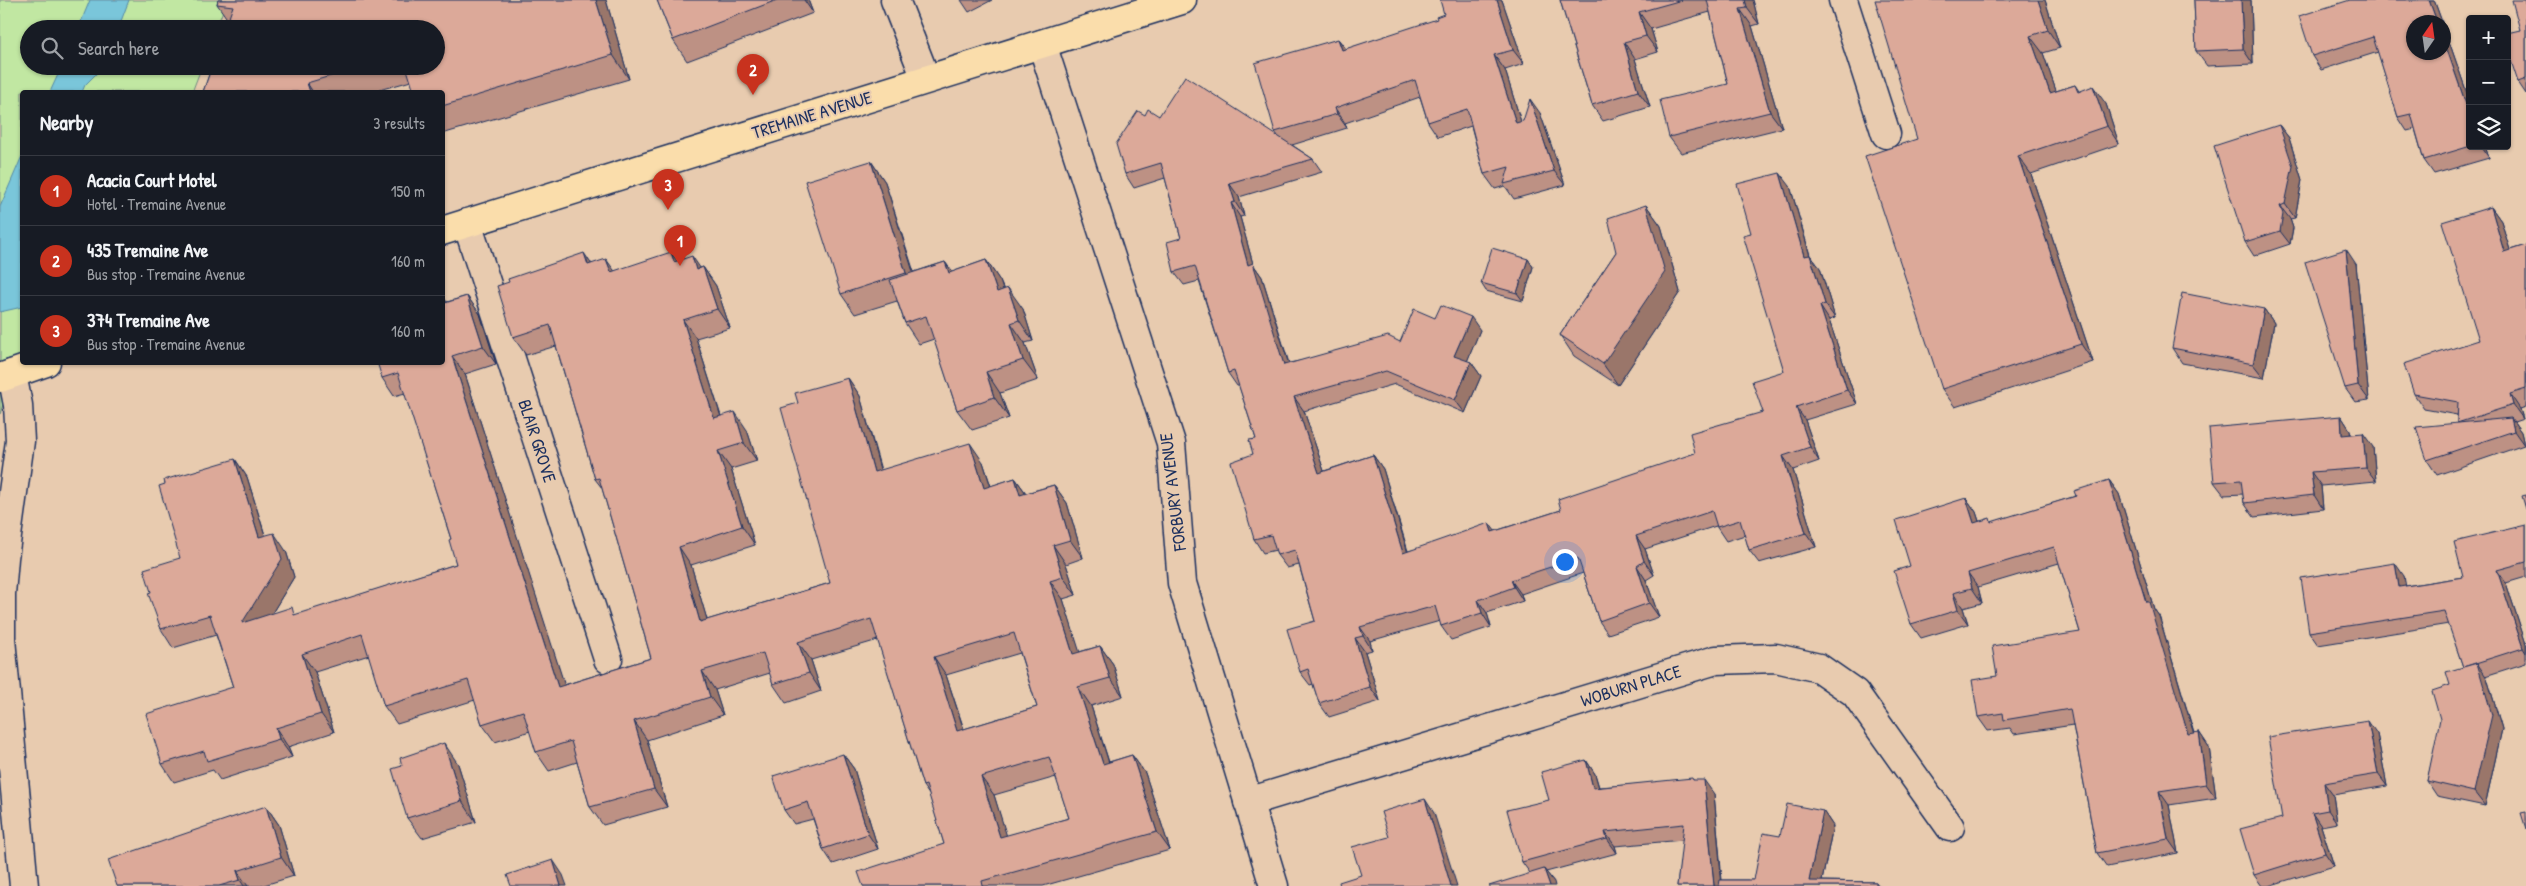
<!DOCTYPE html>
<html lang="en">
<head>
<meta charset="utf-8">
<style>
	:root { --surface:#171b24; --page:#20242c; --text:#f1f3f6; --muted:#9ea1a6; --line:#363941; --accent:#c8321e }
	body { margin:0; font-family:"Patrick Hand",sans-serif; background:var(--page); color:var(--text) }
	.controls { position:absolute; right:15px; top:15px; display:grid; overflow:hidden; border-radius:5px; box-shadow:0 1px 4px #0004 }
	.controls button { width:45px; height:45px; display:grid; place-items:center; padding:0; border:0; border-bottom:1px solid var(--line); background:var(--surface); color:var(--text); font:25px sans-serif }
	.compass { position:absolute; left:2406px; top:15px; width:45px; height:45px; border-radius:50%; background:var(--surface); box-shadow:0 1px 4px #0004; rotate:13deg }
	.you { position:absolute; left:1564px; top:561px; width:18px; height:18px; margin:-12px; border:4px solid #fff; border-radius:50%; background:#1a73e8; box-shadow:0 0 0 8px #1a73e833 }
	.badge { display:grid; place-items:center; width:32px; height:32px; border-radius:50%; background:var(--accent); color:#fff; font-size:16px; font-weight:700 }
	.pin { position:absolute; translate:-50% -41px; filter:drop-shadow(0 1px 2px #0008) }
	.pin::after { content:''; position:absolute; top:26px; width:18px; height:15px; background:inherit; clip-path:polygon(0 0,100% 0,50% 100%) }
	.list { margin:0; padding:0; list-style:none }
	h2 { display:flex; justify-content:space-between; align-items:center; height:65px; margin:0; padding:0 20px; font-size:21px }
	h2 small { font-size:16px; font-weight:400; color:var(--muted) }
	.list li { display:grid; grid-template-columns:32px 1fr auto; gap:15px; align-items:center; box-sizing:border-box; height:70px; padding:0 20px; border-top:1px solid var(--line) }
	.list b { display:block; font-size:19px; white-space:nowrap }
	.list p { margin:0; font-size:16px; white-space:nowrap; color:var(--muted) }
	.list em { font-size:16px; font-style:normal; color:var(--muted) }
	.icon { flex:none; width:28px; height:28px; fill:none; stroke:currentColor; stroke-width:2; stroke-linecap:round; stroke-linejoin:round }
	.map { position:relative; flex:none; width:2526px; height:886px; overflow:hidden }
	.search { position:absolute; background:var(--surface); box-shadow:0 1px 4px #0004; left:20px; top:20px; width:425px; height:55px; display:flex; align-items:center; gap:12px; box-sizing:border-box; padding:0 18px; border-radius:28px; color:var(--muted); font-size:19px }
	.panel { position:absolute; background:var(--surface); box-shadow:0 1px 4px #0004; left:20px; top:90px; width:425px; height:275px; border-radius:5px }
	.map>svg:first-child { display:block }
	.green { fill:#c1e7a2; stroke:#6e8b80 }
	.water { fill:#7ac6da; stroke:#548aa8 }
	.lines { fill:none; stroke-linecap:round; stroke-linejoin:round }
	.minor-casing { stroke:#1b2f5e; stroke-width:31 }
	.major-casing { stroke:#1b2f5e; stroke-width:31 }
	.minor { stroke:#e8cbaf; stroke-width:28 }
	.major { stroke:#faddab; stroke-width:28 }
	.wall { fill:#bd9184; stroke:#1b2f5e; fill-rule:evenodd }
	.shaded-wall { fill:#9a766b; stroke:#1b2f5e }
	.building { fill:#dca999; stroke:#1b2f5e; fill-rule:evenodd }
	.labels { text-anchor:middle; stroke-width:4; stroke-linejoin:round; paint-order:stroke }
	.street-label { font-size:18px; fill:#1b2f5e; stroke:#e8cbaf }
</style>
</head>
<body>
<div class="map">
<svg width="2526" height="886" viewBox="0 0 2526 886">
	<rect width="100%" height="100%" fill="#e8cbaf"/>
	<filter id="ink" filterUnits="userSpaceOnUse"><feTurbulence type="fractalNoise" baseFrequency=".02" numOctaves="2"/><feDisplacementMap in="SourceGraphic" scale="10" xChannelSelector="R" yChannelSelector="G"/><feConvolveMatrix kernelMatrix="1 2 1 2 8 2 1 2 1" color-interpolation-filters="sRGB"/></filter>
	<g filter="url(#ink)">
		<path class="green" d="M 0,0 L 227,0 L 216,29 L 29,29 L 29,66 L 202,66 L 192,92 L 22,92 L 22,362 L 12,374 L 0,414 Z"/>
		<g class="water">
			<path d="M 90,0 L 129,0 L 118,29 L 78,29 Z"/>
			<path d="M 62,66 L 104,66 L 85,85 L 82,92 L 50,92 Z"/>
			<path d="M 22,156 L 22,307 L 0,312 L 0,207 Z"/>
		</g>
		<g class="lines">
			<g class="minor-casing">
				<g id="minor">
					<path d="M 895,0 L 926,79"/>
					<path d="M 1843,0 L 1886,134"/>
					<path d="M 1042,44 L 1171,443 L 1182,583 L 1274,886"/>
					<path d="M 467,223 L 608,659"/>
					<path d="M 12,374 L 18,405 L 20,441 L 4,558 L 1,594 L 1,639 L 24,886"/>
					<path d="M 1248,802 L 1716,660 L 1776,658 L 1819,668 L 1855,693 L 1950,827"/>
				</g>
			</g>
			<g class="major-casing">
				<g id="major">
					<path d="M 442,231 L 1182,0"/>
					<path d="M 0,378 L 46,362"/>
				</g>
			</g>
			<use href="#minor" class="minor"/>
			<use href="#major" class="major"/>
		</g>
		<g class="wall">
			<path d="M 218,0 L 606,0 L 629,79 L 442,134 L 442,92 L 411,81 L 372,92 L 203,92 L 212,66 L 436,66 L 436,29 L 228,20 L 217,4 Z"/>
			<path d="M 657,0 L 808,0 L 813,13 L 687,61 L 673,40 Z"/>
			<path d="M 961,0 L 992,0 L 969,12 Z"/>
			<path d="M 1502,0 L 1524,64 L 1505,70 L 1521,122 L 1540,113 L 1565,185 L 1514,199 L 1505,186 L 1495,189 L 1484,174 L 1471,126 L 1438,137 L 1428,122 L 1420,97 L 1345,123 L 1347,128 L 1292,145 L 1313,159 L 1322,172 L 1239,197 L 1244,216 L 1240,217 L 1253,264 L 1262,277 L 1289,363 L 1400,342 L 1435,318 L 1480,330 L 1467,361 L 1471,362 L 1481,376 L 1465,413 L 1395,384 L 1304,411 L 1324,471 L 1373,455 L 1383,469 L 1408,551 L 1495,531 L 1561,510 L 1695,453 L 1763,412 L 1784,371 L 1751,233 L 1790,186 L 1810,255 L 1820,268 L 1835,318 L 1829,320 L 1857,404 L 1805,420 L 1819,461 L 1793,470 L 1816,547 L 1759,563 L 1749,550 L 1745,535 L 1726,541 L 1716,526 L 1645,549 L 1654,575 L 1646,580 L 1659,617 L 1608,634 L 1599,621 L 1583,573 L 1521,594 L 1523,601 L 1487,613 L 1491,627 L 1451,640 L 1441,626 L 1440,621 L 1370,641 L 1372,650 L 1365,652 L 1380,701 L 1329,717 L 1319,703 L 1313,684 L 1310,685 L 1300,672 L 1315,621 L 1299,565 L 1287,568 L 1277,555 L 1276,550 L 1263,553 L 1254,539 L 1253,454 L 1256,439 L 1239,386 L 1237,386 L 1228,373 L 1199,281 L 1184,285 L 1174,272 L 1181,238 L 1165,178 L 1134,188 L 1125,174 L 1145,115 L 1159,116 L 1278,136 L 1275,132 L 1338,39 L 1346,49 Z"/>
			<path d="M 1560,0 L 1753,0 L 1759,24 L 1752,26 L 1782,128 L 1681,153 L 1669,137 L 1728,84 L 1710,12 L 1651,29 L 1658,52 L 1635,59 L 1650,107 L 1603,121 L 1592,105 Z"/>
			<path d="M 2045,0 L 2060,48 L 2043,53 L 2056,91 L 2075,85 L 2079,91 L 2106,104 L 2119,144 L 2031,174 L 2093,362 L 1955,407 L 1942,389 L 1917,139 Z"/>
			<path d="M 2194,0 L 2251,0 L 2253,64 L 2207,66 L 2196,51 Z"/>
			<path d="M 2350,0 L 2434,0 L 2442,22 L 2414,22 L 2444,52 L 2444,27 L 2470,102 L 2470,146 L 2485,146 L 2489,158 L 2434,174 L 2424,160 L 2415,129 L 2407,131 L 2398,117 L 2378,52 L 2321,70 L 2312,56 Z"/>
			<path d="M 2526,0 L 2526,94 L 2518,82 L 2520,30 Z"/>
			<path d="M 2279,125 L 2289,138 L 2302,180 L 2295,218 L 2290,219 L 2293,228 L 2290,244 L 2254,256 L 2245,242 Z"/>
			<path d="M 871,161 L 885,182 L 914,272 L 945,262 L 952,272 L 986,260 L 1000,281 L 1004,290 L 1023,309 L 1033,341 L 1025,343 L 1038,380 L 1000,393 L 1009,418 L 972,430 L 957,410 L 934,339 L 919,344 L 905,323 L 897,301 L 855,314 L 841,294 Z"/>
			<path d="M 1646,205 L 1661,226 L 1680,292 L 1618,385 L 1574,356 L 1560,335 L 1616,252 Z"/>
			<path d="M 2491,207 L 2501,221 L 2510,250 L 2526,245 L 2526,407 L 2520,409 L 2523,419 L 2514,422 L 2521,432 L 2524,445 L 2437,475 L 2427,460 L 2457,424 L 2457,415 L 2424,409 L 2414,394 L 2479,340 Z"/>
			<path d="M 1528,259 L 1533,267 L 1523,301 L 1486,291 L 1481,283 Z"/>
			<path d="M 677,261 L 700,268 L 703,267 L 716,286 L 730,328 L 696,338 L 721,416 L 747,430 L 757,461 L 731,469 L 755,545 L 691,565 L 707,620 L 830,583 L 798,403 L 848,378 L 860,396 L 881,470 L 983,462 L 991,486 L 1015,478 L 1026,493 L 1054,485 L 1067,503 L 1083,558 L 1066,564 L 1076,595 L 1063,599 L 1079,652 L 1100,646 L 1113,664 L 1123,696 L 1091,706 L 1109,762 L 1132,755 L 1145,773 L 1170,850 L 1043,886 L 863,886 L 944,844 L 930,796 L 923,786 L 878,640 L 811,660 L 821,691 L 786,703 L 773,684 L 770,673 L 715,690 L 723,715 L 647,740 L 667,807 L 603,825 L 590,807 L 577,762 L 549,771 L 536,752 L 530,731 L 495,742 L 482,724 L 475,700 L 397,724 L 384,706 L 369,655 L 315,672 L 334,732 L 288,747 L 292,757 L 220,780 L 213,770 L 174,782 L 162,764 L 233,687 L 216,635 L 173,648 L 161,629 L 151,592 L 180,558 L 235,459 L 247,477 L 265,535 L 286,551 L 294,577 L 272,613 L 297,615 L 456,564 L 451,539 L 405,393 L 394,396 L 382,378 L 444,298 L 447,302 L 467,296 L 480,314 L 496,364 L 465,374 L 564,685 L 651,658 L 602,488 L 595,479 L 556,346 L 526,355 L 513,337 L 509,282 L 591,263 L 615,271 ZM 1020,653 L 1037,707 L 964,729 L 946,675 ZM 1056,777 L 1069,818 L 1006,836 L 994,795 Z"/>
			<path d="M 2356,264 L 2369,400 L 2355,402 L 2345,388 Z"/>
			<path d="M 2264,309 L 2274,323 L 2264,378 L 2182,363 L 2172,348 Z"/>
			<path d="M 2341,416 L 2350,430 L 2351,434 L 2373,447 L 2376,481 L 2321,486 L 2323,509 L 2254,517 L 2244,503 L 2243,494 L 2224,495 L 2214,482 Z"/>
			<path d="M 2109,480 L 2119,494 L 2154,609 L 2159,616 L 2194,733 L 2199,732 L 2209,747 L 2216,798 L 2169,805 L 2178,853 L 2107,867 L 2097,853 L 2073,725 L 2014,734 L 2010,728 L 1988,731 L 1978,717 L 1997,676 L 2080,632 L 2059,563 L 1978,587 L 1982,603 L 1963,608 L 1968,624 L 1921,638 L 1911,624 L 1910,566 L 1966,498 L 1976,512 L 1979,521 L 1993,522 L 2076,496 Z"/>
			<path d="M 2526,525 L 2526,577 L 2506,583 L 2526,644 L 2526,663 L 2485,676 L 2487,678 L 2502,729 L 2485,806 L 2437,796 L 2427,781 L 2450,685 L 2463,667 L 2449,624 L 2318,645 L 2309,632 L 2404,576 L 2405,586 L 2463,577 Z"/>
			<path d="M 2377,734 L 2387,786 L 2333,795 L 2337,823 L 2321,826 L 2334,866 L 2268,886 L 2262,886 L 2254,875 L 2282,818 Z"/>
			<path d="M 843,754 L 854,769 L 878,849 L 833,864 L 823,849 L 813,819 L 794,824 L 784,810 Z"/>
			<path d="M 1586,760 L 1595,774 L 1599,787 L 1694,780 L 1714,794 L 1722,880 L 1754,880 L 1780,836 L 1823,811 L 1833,826 L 1822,881 L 1876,882 L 1879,886 L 1677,886 L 1683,840 L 1615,846 L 1617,853 L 1546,872 L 1554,882 L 1530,873 L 1522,862 L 1549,800 Z"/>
			<path d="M 458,764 L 476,822 L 422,838 L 407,818 L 402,766 Z"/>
			<path d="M 266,806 L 279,825 L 294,876 L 261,886 L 117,886 Z"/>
		</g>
		<g class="shaded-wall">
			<path d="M 596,0 L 606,0 L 629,79 L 613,55 Z"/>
			<path d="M 804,0 L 808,0 L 813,13 Z"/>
			<path d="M 1497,0 L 1502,0 L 1524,64 L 1513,50 Z"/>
			<path d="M 1745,0 L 1753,0 L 1759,24 L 1747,8 Z"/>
			<path d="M 2038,0 L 2045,0 L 2060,48 L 2048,30 Z"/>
			<path d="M 2241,0 L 2251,0 L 2253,64 L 2243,49 Z"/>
			<path d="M 2429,0 L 2434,0 L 2442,22 L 2437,22 Z"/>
			<path d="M 1740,9 L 1752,26 L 1782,128 L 1770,112 Z"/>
			<path d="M 1639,12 L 1651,29 L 1658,52 L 1646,36 Z"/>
			<path d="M 2444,27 L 2470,102 L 2470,116 L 2444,41 Z"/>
			<path d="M 2030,36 L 2043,53 L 2063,111 L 2050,93 Z"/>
			<path d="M 1338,39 L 1349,53 L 1342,50 Z"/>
			<path d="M 1624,42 L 1635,59 L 1650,107 L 1638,91 Z"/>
			<path d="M 1494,55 L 1505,70 L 1526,138 L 1516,123 Z"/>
			<path d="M 307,83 L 313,92 L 310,92 Z"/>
			<path d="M 2093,86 L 2106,104 L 2119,144 L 2107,126 Z"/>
			<path d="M 1530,99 L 1540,113 L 1565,185 L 1554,171 Z"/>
			<path d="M 1335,108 L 1345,123 L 1347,128 L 1337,114 Z"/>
			<path d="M 2279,125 L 2289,138 L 2302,180 L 2295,218 L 2285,204 Z"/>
			<path d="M 2481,146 L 2485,146 L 2489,158 Z"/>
			<path d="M 2018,156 L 2031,174 L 2093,362 L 2081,344 Z"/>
			<path d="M 871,161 L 885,182 L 920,294 L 906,273 Z"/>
			<path d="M 1780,173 L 1790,186 L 1814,270 L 1804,256 Z"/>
			<path d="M 1229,183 L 1239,197 L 1244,216 L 1235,202 Z"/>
			<path d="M 1231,203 L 1240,217 L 1253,264 L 1262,277 L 1293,378 L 1284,365 L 1248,265 Z"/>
			<path d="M 1646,205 L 1661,226 L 1680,292 L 1618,385 L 1603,364 Z"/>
			<path d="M 2280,206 L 2290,219 L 2293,228 L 2290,244 L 2280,231 Z"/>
			<path d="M 2491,207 L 2501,221 L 2515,266 L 2504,252 Z"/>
			<path d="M 2346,249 L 2356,264 L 2369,400 L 2358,385 Z"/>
			<path d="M 671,252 L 684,271 L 674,262 Z"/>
			<path d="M 584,253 L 596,271 L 588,265 Z"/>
			<path d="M 1810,255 L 1820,268 L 1835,318 L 1825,304 Z"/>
			<path d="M 692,256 L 705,275 L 696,270 Z"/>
			<path d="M 606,259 L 619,277 L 611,272 Z"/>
			<path d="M 1528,259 L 1533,267 L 1523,301 L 1517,293 Z"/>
			<path d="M 986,260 L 1000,281 L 1011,313 L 997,292 Z"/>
			<path d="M 945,262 L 960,282 L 949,273 Z"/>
			<path d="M 703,267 L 716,286 L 730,328 L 717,309 Z"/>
			<path d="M 1008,288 L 1023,309 L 1033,341 L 1019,320 Z"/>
			<path d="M 467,296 L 480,314 L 496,364 L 483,346 Z"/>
			<path d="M 1820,306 L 1829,320 L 1857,404 L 1847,390 Z"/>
			<path d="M 2264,309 L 2274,323 L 2264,378 L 2253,364 Z"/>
			<path d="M 1471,317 L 1480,330 L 1464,369 L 1454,356 Z"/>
			<path d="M 683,320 L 696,338 L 727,436 L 714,418 Z"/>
			<path d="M 1011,323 L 1025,343 L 1038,380 L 1023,360 Z"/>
			<path d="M 452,356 L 465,374 L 571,705 L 558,687 Z"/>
			<path d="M 1471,362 L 1481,376 L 1465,413 L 1455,400 Z"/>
			<path d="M 986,372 L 1000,393 L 1009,418 L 994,397 Z"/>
			<path d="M 848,378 L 860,396 L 886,491 L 874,472 Z"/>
			<path d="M 2510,394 L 2520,409 L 2523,419 L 2513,405 Z"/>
			<path d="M 1294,397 L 1304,411 L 1329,486 L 1319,473 Z"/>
			<path d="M 1796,407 L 1805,420 L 1819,461 L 1810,447 Z"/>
			<path d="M 735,412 L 747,430 L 757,461 L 744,443 Z"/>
			<path d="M 2341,416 L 2350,430 L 2352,449 L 2342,435 Z"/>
			<path d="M 2511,418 L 2521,432 L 2524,445 L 2514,431 Z"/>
			<path d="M 2363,433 L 2373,447 L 2376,481 L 2366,468 Z"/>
			<path d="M 970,443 L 983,462 L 997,506 L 984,488 Z"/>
			<path d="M 718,451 L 731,469 L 755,545 L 742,526 Z"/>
			<path d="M 1373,455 L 1383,469 L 1412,567 L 1403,553 Z"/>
			<path d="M 1783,456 L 1793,470 L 1816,547 L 1806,533 Z"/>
			<path d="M 235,459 L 247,477 L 271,555 L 259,537 Z"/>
			<path d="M 2311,472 L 2321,486 L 2323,509 L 2314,495 Z"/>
			<path d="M 1015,478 L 1028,496 L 1020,495 Z"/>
			<path d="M 2109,480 L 2119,494 L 2154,609 L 2159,616 L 2198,748 L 2188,734 L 2146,602 Z"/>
			<path d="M 1054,485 L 1067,503 L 1083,558 L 1070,540 Z"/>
			<path d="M 1966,498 L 1976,512 L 1984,537 L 1974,523 Z"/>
			<path d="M 1489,523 L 1499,536 L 1492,532 Z"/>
			<path d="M 274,533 L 286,551 L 294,577 L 255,641 L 242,623 Z"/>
			<path d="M 1636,536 L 1645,549 L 1654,575 L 1644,561 Z"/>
			<path d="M 1053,545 L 1066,564 L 1076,595 L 1063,577 Z"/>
			<path d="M 679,547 L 691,565 L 713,640 L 700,622 Z"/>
			<path d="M 2395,563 L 2404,576 L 2408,600 L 2399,587 Z"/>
			<path d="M 1637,566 L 1646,580 L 1659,617 L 1649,603 Z"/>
			<path d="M 2497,570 L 2506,583 L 2526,644 L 2526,653 L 2523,648 Z"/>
			<path d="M 1968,573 L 1978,587 L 1982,603 L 1972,588 Z"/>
			<path d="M 1511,580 L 1521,594 L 1523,601 L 1514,587 Z"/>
			<path d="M 1050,581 L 1063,599 L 1086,672 L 1073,654 Z"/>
			<path d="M 1953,593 L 1963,608 L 1968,624 L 1958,610 Z"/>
			<path d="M 1478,600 L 1487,613 L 1491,627 L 1482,613 Z"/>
			<path d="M 1360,627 L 1370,641 L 1372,650 L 1363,636 Z"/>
			<path d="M 1355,638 L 1365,652 L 1380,701 L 1370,687 Z"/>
			<path d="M 798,642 L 811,660 L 821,691 L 809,673 Z"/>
			<path d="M 1100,646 L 1113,664 L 1123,696 L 1110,678 Z"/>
			<path d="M 302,654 L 315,672 L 334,732 L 321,714 Z"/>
			<path d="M 934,657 L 946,675 L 970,749 L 957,731 Z"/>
			<path d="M 2477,663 L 2487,678 L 2502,729 L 2485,806 L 2474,792 Z"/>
			<path d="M 702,671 L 715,690 L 723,715 L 710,697 Z"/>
			<path d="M 1078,687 L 1091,706 L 1115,782 L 1103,764 Z"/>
			<path d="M 634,721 L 647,740 L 667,807 L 654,789 Z"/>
			<path d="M 2368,721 L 2377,734 L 2387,786 L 2378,774 Z"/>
			<path d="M 276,728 L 288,747 L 292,757 L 279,739 Z"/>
			<path d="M 2199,732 L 2209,747 L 2216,798 L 2206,784 Z"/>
			<path d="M 444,743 L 458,764 L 476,822 L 462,801 Z"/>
			<path d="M 843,754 L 854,769 L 878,849 L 868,834 Z"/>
			<path d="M 1132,755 L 1145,773 L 1170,850 L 1157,832 Z"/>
			<path d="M 1586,760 L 1595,774 L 1603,802 L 1593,788 Z"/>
			<path d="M 981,777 L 994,795 L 1013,856 L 1000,837 Z"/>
			<path d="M 1704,780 L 1714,794 L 1722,886 L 1714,886 Z"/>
			<path d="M 2324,783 L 2333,795 L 2337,823 L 2328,810 Z"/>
			<path d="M 2159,791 L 2169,805 L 2178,853 L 2168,839 Z"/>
			<path d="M 1425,799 L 1434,813 L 1457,886 L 1451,886 Z"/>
			<path d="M 266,806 L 279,825 L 294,876 L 281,857 Z"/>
			<path d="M 1823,811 L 1833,826 L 1821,886 L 1809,881 Z"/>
			<path d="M 2312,813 L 2321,826 L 2334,866 L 2325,853 Z"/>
			<path d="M 1605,832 L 1615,846 L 1617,853 L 1607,839 Z"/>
			<path d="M 553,860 L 563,875 L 567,886 L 561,886 Z"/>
			<path d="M 1544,869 L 1554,882 L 1555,886 L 1550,886 Z"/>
			<path d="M 237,871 L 248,886 L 244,886 L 240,880 Z"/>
		</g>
		<g class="building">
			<path d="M 218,0 L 596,0 L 613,55 L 442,106 L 442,92 L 414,92 L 406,66 L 436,66 L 436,29 L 225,29 L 233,6 L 217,4 Z"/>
			<path d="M 657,0 L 777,0 L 673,40 Z"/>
			<path d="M 1440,0 L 1497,0 L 1513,50 L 1494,55 L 1516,123 L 1523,121 L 1530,99 L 1554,171 L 1504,184 L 1509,167 L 1484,174 L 1467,109 L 1428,122 L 1415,80 L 1335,108 L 1337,114 L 1275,132 L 1255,63 L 1338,39 L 1342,50 L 1437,19 L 1436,17 L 1444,14 Z"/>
			<path d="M 1560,0 L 1682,0 L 1639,12 L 1646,36 L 1624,42 L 1638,91 L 1592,105 Z"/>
			<path d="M 1707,0 L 1745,0 L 1747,8 L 1740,9 L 1770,112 L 1669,137 L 1660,100 L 1728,84 Z"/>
			<path d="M 1875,0 L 2038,0 L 2048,30 L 2030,36 L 2050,93 L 2075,85 L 2078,92 L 2093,86 L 2107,126 L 2018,156 L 2081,344 L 1942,389 L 1865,156 L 1917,139 Z"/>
			<path d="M 2194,0 L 2241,0 L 2243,49 L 2196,51 Z"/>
			<path d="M 2350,0 L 2429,0 L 2437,22 L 2414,22 L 2414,52 L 2444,52 L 2444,41 L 2470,116 L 2470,146 L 2471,146 L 2424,160 L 2411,114 L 2398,117 L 2373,37 L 2312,56 L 2299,16 Z"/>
			<path d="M 2512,0 L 2526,0 L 2526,79 L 2518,82 L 2507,49 L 2507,33 L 2520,30 Z"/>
			<path d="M 212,66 L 364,66 L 307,83 L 310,92 L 203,92 Z"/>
			<path d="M 1185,76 L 1313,159 L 1229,183 L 1235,202 L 1231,203 L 1248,265 L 1253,263 L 1284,365 L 1388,336 L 1400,342 L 1414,309 L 1435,318 L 1441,305 L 1471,317 L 1454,356 L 1471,362 L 1455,400 L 1386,371 L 1294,397 L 1319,473 L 1373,455 L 1403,553 L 1489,523 L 1492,532 L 1561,510 L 1558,499 L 1695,453 L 1690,433 L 1763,412 L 1752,381 L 1784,371 L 1743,235 L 1751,233 L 1737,184 L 1780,173 L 1804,256 L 1810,255 L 1825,304 L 1820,306 L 1847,390 L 1796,407 L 1810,447 L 1783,456 L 1806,533 L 1749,550 L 1740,520 L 1717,527 L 1712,511 L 1636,536 L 1644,561 L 1637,566 L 1649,603 L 1599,621 L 1578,558 L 1511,580 L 1514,587 L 1478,600 L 1482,613 L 1441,626 L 1435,606 L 1360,627 L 1363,636 L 1355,638 L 1370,687 L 1319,703 L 1308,669 L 1300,672 L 1287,629 L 1315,621 L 1295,550 L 1277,555 L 1271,535 L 1254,539 L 1231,462 L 1253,454 L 1249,440 L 1256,439 L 1234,371 L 1228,373 L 1195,266 L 1174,272 L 1167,242 L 1181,238 L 1161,163 L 1125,174 L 1116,144 L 1138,111 L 1145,115 L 1148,109 L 1159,116 Z"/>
			<path d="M 2279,125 L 2293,166 L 2285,204 L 2280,206 L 2283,214 L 2280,231 L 2245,242 L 2214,146 Z"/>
			<path d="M 871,161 L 906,273 L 841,294 L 805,181 Z"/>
			<path d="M 1646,205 L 1665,272 L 1603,364 L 1560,335 L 1616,252 L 1608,218 Z"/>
			<path d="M 2491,207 L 2504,252 L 2526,245 L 2526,389 L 2510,394 L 2513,405 L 2457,423 L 2458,402 L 2414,394 L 2404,364 L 2479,340 L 2442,222 Z"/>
			<path d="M 1492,248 L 1528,259 L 1517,293 L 1481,283 Z"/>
			<path d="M 2346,249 L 2358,385 L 2345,388 L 2305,262 Z"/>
			<path d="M 671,252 L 674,262 L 692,256 L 696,270 L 703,267 L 717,309 L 683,320 L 714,418 L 735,412 L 744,443 L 718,451 L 742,526 L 679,547 L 700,622 L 830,583 L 781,408 L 798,403 L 795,393 L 848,378 L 874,472 L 970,443 L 984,488 L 1015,478 L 1020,495 L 1054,485 L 1070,540 L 1053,545 L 1063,577 L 1050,581 L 1073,654 L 1100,646 L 1110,678 L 1078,687 L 1103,764 L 1132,755 L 1157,832 L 982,881 L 983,886 L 863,886 L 858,872 L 944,844 L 926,785 L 923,786 L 871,619 L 798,642 L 809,673 L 773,684 L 763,653 L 702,671 L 710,697 L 634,721 L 654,789 L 590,807 L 571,741 L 536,752 L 523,711 L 482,724 L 468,680 L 384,706 L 362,634 L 302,654 L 321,714 L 276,728 L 279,739 L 207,761 L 204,751 L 162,764 L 146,714 L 233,687 L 210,615 L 161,629 L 148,593 L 151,592 L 144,569 L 180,558 L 159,486 L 165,484 L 164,480 L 235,459 L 259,537 L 274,533 L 282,559 L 242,623 L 292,607 L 294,615 L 456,564 L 449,540 L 451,539 L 398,373 L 382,378 L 377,362 L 442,362 L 442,298 L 444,298 L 445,303 L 467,296 L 483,346 L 452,356 L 558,687 L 651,658 L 599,478 L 595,479 L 550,325 L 513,337 L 497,286 L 509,282 L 508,279 L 584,253 L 588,265 L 606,259 L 611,272 ZM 1014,633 L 1037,707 L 957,731 L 934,657 ZM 1049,757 L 1069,818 L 1000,837 L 981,777 Z"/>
			<path d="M 986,260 L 997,292 L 1008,288 L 1019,320 L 1011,323 L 1023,360 L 986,372 L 994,397 L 957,410 L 926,316 L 905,323 L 890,280 L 945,262 L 949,273 Z"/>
			<path d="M 2182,293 L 2264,309 L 2253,364 L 2172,348 Z"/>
			<path d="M 2341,416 L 2342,435 L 2363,433 L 2366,468 L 2311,472 L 2314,495 L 2244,503 L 2241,480 L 2214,482 L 2209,428 Z"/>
			<path d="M 2511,418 L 2514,431 L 2427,460 L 2416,427 Z"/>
			<path d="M 2109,480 L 2146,602 L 2149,602 L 2188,734 L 2199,732 L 2206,784 L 2159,791 L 2168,839 L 2097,853 L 2070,709 L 2004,720 L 2003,713 L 1978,717 L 1972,680 L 1997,676 L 1992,646 L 2080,632 L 2054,547 L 1968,573 L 1972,588 L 1953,593 L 1958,610 L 1911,624 L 1894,571 L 1910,566 L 1896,520 L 1966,498 L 1974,523 L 1990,518 L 1991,522 L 2076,496 L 2074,491 Z"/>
			<path d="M 2526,495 L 2526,509 L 2522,496 Z"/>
			<path d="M 2526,525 L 2526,562 L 2497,570 L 2523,648 L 2463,667 L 2444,611 L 2309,632 L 2301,578 L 2395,563 L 2399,587 L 2463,577 L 2454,542 Z"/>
			<path d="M 2477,663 L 2492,715 L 2474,792 L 2427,781 L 2440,719 L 2432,691 L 2450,685 L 2446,672 Z"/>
			<path d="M 2368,721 L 2378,774 L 2324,783 L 2328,810 L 2312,813 L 2325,853 L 2254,875 L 2240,829 L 2282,818 L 2268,737 Z"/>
			<path d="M 444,743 L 462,801 L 407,818 L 392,769 L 402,766 L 400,758 Z"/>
			<path d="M 843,754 L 868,834 L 823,849 L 808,802 L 784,810 L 773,776 Z"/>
			<path d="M 1586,760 L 1593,788 L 1692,778 L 1693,780 L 1704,780 L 1714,886 L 1677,886 L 1684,824 L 1605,832 L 1607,839 L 1522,862 L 1507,810 L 1549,800 L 1541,772 Z"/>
			<path d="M 1425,799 L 1451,886 L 1340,886 L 1339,882 L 1361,875 L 1352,847 L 1389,837 L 1381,812 Z"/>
			<path d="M 1787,804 L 1823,811 L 1809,881 L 1876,882 L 1876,886 L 1719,886 L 1720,880 L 1754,880 L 1763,833 L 1780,836 Z"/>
			<path d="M 266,806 L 281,857 L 237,871 L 240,880 L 219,886 L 117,886 L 108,860 Z"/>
			<path d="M 2526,812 L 2526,829 L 2521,813 Z"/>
			<path d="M 553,860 L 561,886 L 511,886 L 507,875 Z"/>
			<path d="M 1544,869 L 1550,886 L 1489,886 Z"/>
		</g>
	</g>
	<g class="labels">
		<g class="street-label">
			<text transform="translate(812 115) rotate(-17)" y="6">TREMAINE AVENUE</text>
			<text transform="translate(537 441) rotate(72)" y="6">BLAIR GROVE</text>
			<text transform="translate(1173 492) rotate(-97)" y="6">FORBURY AVENUE</text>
			<text transform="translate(1631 686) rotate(-17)" y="6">WOBURN PLACE</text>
		</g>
	</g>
</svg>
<div class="controls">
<button>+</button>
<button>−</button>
<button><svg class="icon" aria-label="layers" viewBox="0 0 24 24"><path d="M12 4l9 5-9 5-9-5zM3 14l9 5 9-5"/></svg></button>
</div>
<svg class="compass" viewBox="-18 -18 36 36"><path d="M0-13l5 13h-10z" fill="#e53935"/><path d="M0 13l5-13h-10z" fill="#9ea1a6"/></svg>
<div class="you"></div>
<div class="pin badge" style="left:680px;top:266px">1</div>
<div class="pin badge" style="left:753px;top:95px">2</div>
<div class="pin badge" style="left:668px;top:210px">3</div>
<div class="search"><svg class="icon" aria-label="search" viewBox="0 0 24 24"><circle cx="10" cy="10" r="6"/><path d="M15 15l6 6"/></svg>Search here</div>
<section class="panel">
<h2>Nearby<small>3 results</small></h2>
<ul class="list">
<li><span class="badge">1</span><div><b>Acacia Court Motel</b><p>Hotel · Tremaine Avenue</p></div><em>150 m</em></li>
<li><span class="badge">2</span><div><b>435 Tremaine Ave</b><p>Bus stop · Tremaine Avenue</p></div><em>160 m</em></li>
<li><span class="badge">3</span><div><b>374 Tremaine Ave</b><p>Bus stop · Tremaine Avenue</p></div><em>160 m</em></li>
</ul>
</section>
</div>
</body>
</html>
